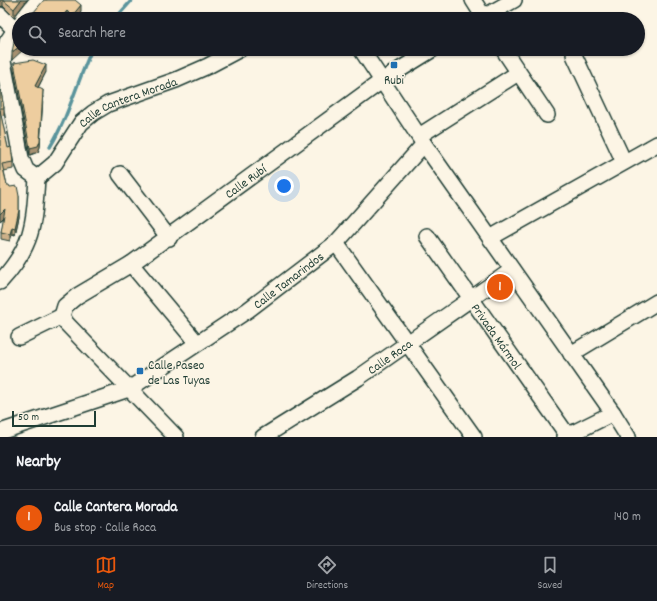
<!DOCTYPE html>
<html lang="en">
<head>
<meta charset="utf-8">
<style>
	:root { --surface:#171b24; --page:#242831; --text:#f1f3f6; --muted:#9ea1a6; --line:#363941; --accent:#ea580c }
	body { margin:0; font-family:Dekko,sans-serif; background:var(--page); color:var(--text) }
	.scale { position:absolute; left:12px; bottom:10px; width:84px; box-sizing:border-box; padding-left:4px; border:2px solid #1f3d34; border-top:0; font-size:11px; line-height:14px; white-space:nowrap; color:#1f3d34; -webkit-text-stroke:3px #fcf5e5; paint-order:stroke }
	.you { position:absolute; left:284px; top:186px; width:14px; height:14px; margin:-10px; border:3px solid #fff; border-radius:50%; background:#1a73e8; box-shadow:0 0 0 6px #1a73e833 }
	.badge { display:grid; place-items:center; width:26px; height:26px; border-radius:50%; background:var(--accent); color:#fff; font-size:13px; font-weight:700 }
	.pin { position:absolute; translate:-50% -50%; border:2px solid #fff; box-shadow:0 1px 4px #0006 }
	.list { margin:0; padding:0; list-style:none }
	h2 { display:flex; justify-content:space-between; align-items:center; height:52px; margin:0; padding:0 16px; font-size:17px }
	h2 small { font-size:13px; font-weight:400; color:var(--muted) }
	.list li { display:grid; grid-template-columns:26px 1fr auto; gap:12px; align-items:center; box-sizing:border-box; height:56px; padding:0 16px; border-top:1px solid var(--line) }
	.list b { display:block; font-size:15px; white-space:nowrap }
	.list p { margin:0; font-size:13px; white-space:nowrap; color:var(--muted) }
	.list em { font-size:13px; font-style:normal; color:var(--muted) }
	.icon { flex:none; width:22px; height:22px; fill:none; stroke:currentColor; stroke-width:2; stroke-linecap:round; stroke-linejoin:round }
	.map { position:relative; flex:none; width:657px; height:437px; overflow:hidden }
	.search { position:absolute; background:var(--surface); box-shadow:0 1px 3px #0004; left:12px; right:12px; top:12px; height:44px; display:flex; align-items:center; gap:10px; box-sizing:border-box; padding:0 14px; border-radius:22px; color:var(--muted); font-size:15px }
	.sheet { height:108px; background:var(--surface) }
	nav { display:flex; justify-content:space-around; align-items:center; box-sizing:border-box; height:56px; border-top:1px solid var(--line); background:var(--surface); font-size:11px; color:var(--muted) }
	nav a { display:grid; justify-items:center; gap:2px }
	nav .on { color:var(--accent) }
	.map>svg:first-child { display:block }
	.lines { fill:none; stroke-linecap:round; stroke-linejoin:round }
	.stream { stroke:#5a949c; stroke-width:3.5 }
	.minor-casing { stroke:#1f3d34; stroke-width:18 }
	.minor { stroke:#fcf5e5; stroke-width:15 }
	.wall { fill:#ccb089; stroke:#1f3d34 }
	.shaded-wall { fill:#a6906f; stroke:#1f3d34 }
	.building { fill:#edcd9f; stroke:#1f3d34 }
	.poi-dot { fill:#1f6fb2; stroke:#fcf5e5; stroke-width:1.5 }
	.labels { text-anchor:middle; stroke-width:3; stroke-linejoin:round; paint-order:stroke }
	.poi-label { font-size:13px; fill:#1f3d34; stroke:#fcf5e5 }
	.street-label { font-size:13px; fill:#1f3d34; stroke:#fcf5e5 }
</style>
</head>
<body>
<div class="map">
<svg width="657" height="437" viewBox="0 0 657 437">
	<rect width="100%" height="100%" fill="#fcf5e5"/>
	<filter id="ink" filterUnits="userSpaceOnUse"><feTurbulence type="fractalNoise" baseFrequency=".025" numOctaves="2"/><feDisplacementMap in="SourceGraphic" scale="8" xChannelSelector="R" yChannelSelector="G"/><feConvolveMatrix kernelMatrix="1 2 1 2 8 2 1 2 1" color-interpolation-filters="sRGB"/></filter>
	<g filter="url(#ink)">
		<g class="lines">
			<g class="stream">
				<path d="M 115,19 L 132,0"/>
				<path d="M 50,147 C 69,116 77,82 92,49"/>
			</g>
			<g class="minor-casing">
				<g id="minor">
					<path d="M 473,0 L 485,19"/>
					<path d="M 0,15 L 15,30"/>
					<path d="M 23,19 L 38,0"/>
					<path d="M 480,19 L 514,0"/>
					<path d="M 19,24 L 7,42 L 3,61 L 21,158 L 26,170 L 37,178"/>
					<path d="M 361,49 L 424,144 L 613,413 L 628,437"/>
					<path d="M 503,49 L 547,115"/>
					<path d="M 574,55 L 624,162"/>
					<path d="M 419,136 L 518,73"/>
					<path d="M 120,174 L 169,238"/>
					<path id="s1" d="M 37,178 L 55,163 L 81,123 L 93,113 L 108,104 L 176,80 L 208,66 L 240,49"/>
					<path id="s2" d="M 427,236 L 568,436"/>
					<path d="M 490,238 L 657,144"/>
					<path d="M 336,243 L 474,437"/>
					<path d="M 131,264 L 197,343"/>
					<path d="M 0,282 C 33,246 34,225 37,178"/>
					<path id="s3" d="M 62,316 L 65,306 L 77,296 L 131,264 L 383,80 L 433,49"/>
					<path d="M 62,316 L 66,323 L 176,437"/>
					<path d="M 19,337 L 62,316"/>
					<path d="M 571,354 L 657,302"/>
					<path id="s4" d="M 0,432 L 129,389 L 248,310 L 336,243 L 424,144"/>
					<path id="s5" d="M 263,437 L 358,378 L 512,270"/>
					<path d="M 565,437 L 613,413"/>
				</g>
			</g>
			<use href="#minor" class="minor"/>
		</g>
		<g class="wall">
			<path d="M 0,0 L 27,0 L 14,17 L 3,6 L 0,7 Z"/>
			<path d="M 44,0 L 81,12 L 76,19 L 68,19 Z"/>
			<path d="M 14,63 L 46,72 L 38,88 L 43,97 L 40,147 L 38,152 L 30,155 L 14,70 Z"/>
			<path d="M 0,87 L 4,108 L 4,115 L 1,116 L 8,148 L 13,162 L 13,169 L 4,171 L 7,185 L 10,187 L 19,196 L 19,217 L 15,235 L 12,234 L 10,241 L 1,239 L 1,232 L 4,218 L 0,221 Z"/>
		</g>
		<g class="shaded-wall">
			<path d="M 0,0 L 3,0 L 3,6 L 0,7 Z"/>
			<path d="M 21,0 L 27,0 L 14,17 L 14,9 Z"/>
			<path d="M 81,5 L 81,12 L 76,19 L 72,19 L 72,16 Z"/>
			<path d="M 67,11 L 67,19 L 60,19 Z"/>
			<path d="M 19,47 L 19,49 L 24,49 L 12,60 L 12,52 Z"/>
			<path d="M 46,65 L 46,72 L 35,93 L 35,86 Z"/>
			<path d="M 43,90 L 40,147 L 38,152 L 30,155 L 30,148 Z"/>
			<path d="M 5,209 L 5,216 L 0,221 L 0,214 Z"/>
			<path d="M 19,210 L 19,217 L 15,235 L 15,228 Z"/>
			<path d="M 12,227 L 12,234 L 10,241 L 10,234 Z"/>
		</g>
		<g class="building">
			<path d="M 3,0 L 21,0 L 14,9 Z"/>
			<path d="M 44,0 L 75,0 L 81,5 L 72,16 L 67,11 L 60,19 L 28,19 Z"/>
			<path d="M 19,34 L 19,47 L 12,52 L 15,38 Z"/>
			<path d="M 33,60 L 46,65 L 35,86 L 43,90 L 40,141 L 38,146 L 30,148 L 14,63 Z"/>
			<path d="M 0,87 L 4,108 L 0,108 Z"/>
			<path d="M 0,110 L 8,148 L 11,147 L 13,162 L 2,164 L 7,185 L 9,185 L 10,187 L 17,186 L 19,196 L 19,210 L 15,228 L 12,227 L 10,234 L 1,232 L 5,209 L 0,214 Z"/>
		</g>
	</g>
	<g class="poi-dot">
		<rect x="390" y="61" width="8" height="8" rx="2"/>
		<rect x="136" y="367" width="8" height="8" rx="2"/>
	</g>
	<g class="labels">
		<g class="poi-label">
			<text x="394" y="84">Rubi</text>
			<text x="148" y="369" text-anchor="start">Calle Paseo<tspan x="148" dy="15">de Las Tuyas</tspan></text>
		</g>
		<g class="street-label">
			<text dy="5" stroke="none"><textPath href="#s1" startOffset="123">Calle Cantera Morada</textPath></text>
			<text dy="5" stroke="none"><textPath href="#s3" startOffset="230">Calle Rubí</textPath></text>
			<text dy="5" stroke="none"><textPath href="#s4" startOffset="329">Calle Tamarindos</textPath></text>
			<text dy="5" stroke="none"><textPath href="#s2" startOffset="122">Privada Mármol</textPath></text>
			<text dy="5" stroke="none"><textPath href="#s5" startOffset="150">Calle Roca</textPath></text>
		</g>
	</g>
</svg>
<div class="scale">50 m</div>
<div class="you"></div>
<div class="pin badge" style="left:500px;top:287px">1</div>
<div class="search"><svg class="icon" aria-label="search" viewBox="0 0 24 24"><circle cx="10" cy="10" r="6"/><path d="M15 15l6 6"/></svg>Search here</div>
</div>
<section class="sheet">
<h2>Nearby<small></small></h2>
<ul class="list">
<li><span class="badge">1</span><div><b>Calle Cantera Morada</b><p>Bus stop · Calle Roca</p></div><em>140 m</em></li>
</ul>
</section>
<nav>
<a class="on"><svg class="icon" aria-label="map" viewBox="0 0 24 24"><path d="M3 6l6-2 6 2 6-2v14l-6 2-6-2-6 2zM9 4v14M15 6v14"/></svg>Map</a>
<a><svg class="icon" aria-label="directions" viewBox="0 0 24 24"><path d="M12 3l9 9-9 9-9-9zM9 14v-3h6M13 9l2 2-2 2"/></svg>Directions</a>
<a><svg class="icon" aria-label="saved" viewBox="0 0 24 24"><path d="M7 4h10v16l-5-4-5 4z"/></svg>Saved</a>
</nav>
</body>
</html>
